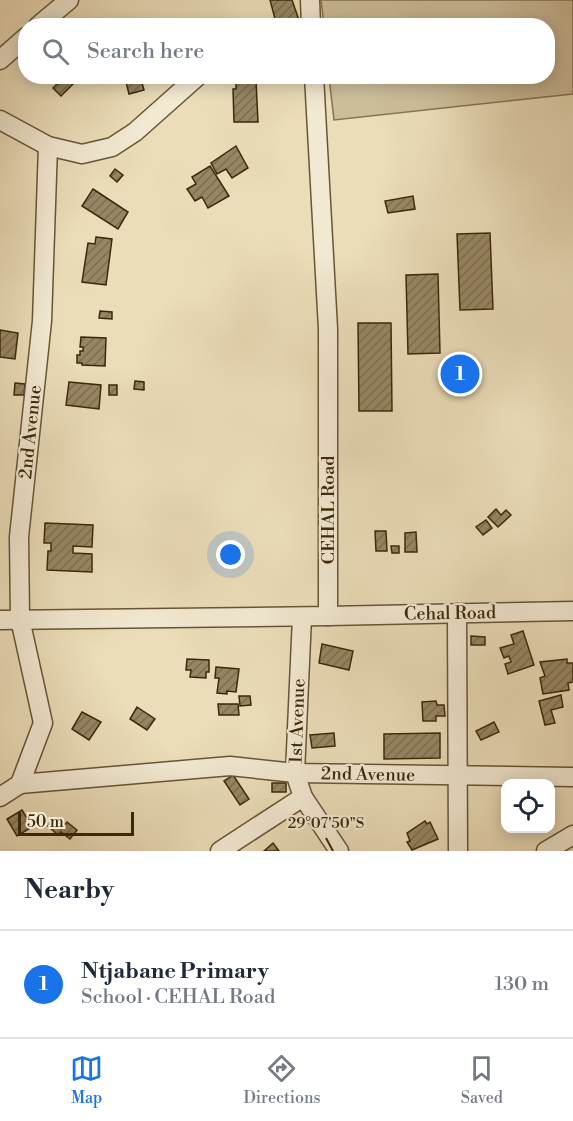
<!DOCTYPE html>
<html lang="en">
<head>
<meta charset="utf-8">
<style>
	:root { --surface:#fff; --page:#f6f6f7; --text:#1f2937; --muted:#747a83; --line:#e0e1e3; --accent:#1a73e8 }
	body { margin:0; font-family:"Libre Bodoni",serif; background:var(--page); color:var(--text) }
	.controls { position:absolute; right:18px; bottom:18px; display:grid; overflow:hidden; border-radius:12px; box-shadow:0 3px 15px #0003 }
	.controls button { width:54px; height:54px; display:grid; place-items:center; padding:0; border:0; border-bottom:2px solid var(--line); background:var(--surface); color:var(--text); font:30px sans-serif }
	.scale { position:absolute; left:18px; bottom:15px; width:116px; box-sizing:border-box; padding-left:6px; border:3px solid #3d2809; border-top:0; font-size:16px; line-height:21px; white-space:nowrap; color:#3d2809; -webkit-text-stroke:4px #f2e9d2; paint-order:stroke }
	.you { position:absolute; left:231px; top:555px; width:21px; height:21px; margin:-15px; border:4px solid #fff; border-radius:50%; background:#1a73e8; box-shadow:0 0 0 9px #1a73e833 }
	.badge { display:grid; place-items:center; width:39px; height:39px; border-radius:50%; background:var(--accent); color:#fff; font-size:20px; font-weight:700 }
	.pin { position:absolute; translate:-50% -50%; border:3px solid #fff; box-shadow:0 2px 6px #0006 }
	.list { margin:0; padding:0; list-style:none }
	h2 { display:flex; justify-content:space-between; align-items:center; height:78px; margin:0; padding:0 24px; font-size:26px }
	h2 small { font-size:20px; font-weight:400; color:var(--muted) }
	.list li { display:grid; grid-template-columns:39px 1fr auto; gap:18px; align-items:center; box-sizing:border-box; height:108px; padding:0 24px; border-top:2px solid var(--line) }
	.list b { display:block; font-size:22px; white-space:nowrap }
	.list p { margin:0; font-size:20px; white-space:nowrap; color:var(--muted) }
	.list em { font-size:20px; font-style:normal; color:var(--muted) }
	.icon { flex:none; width:33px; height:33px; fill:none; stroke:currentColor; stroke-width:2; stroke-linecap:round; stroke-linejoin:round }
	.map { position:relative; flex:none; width:573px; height:851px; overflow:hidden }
	.search { position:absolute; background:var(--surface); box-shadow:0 3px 15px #0003; left:18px; right:18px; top:18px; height:66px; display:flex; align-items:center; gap:15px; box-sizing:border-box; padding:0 21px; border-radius:24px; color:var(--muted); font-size:22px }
	.sheet { height:186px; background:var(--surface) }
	nav { display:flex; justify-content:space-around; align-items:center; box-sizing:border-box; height:84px; border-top:2px solid var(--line); background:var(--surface); font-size:16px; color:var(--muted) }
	nav a { display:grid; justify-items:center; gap:3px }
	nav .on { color:var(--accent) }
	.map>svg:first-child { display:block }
	.grass { fill:#cdbe9b; stroke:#857352; stroke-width:1.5 }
	.building { fill:url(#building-hatch); stroke:#3d2809; stroke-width:1.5 }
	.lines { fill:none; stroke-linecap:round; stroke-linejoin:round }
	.minor-casing { stroke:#685535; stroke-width:21 }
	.minor { stroke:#f2e9d2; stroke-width:18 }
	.ticks { fill:none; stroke:#3d2809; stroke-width:2 }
	.labels { text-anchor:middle; stroke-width:4.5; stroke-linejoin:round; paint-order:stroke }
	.street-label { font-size:18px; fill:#3d2809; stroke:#f2e9d2 }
	.ticks-label { font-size:15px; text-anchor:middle; fill:#3d2809; stroke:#f2e9d2; stroke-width:4.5; stroke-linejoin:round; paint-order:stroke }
</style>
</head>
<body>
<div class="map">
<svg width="573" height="851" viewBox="0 0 573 851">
	<defs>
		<pattern id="building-hatch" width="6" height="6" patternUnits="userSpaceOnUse" patternTransform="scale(1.5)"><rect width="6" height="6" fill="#978665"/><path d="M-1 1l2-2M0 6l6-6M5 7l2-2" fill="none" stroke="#7c6e51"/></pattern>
	</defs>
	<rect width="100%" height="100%" fill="#ebddb9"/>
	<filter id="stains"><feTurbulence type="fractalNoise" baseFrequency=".00333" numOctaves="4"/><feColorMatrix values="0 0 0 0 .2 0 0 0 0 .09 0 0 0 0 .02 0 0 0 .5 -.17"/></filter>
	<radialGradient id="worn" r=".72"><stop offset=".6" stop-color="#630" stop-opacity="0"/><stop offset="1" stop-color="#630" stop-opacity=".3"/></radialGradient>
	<path class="grass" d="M 321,0 L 573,0 L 573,94 L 334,120 L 329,77 L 548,76 L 548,26 L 324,25 Z"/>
	<g class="building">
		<path d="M 270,0 L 292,0 L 300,23 L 292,26 L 277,26 Z"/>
		<path d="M 65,76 L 70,76 L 75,82 L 61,96 L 53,88 Z"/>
		<path d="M 126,76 L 140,76 L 144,90 L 129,94 L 126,82 L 128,81 Z"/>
		<path d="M 236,80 L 256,80 L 258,122 L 234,122 L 233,89 L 236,89 Z"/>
		<path d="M 236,146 L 248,168 L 232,178 L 226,169 L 217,174 L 211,163 Z"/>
		<path d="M 210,166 L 229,196 L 208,208 L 202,197 L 195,201 L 187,189 L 196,184 L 192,177 Z"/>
		<path d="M 115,169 L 123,175 L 117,182 L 110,176 Z"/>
		<path d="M 93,189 L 128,212 L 118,229 L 82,206 Z"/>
		<path d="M 413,196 L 415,209 L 388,213 L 385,201 Z"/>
		<path d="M 490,233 L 493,309 L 460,310 L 457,234 Z"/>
		<path d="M 96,237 L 112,239 L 106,285 L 82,282 L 88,243 L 95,244 Z"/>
		<path d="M 438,274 L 440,353 L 408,354 L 406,275 Z"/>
		<path d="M 100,311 L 112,312 L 112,319 L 99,318 Z"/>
		<path d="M 358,323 L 391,323 L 392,411 L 359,411 Z"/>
		<path d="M 0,330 L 18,333 L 15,359 L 0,357 Z"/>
		<path d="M 81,337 L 106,338 L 105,366 L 82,365 L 82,363 L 77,363 L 77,355 L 80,355 L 80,351 L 83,351 L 83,347 L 80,347 Z"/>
		<path d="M 135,381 L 144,382 L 144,390 L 134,389 Z"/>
		<path d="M 69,382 L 101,385 L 99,409 L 66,405 Z"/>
		<path d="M 15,383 L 25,384 L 24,395 L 14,395 Z"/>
		<rect x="109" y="385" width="8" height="10"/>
		<path d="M 496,509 L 501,515 L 506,510 L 511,515 L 498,527 L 488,517 Z"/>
		<path d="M 486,520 L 492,528 L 483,535 L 476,527 Z"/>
		<path d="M 45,523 L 93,525 L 92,547 L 73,546 L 73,553 L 92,554 L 92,572 L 47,570 L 48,551 L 51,551 L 51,543 L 44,543 Z"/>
		<path d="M 375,531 L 386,531 L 387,551 L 376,551 Z"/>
		<path d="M 416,532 L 417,552 L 405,552 L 405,533 Z"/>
		<path d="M 391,546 L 399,546 L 399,553 L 392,553 Z"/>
		<path d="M 523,631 L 534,665 L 508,674 L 505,664 L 511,662 L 509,656 L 504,658 L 500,648 L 514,644 L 511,635 Z"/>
		<path d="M 471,636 L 485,637 L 485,645 L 471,645 Z"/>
		<path d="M 322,644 L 353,651 L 349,670 L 319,663 Z"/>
		<path d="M 187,659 L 209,660 L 209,672 L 206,672 L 206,678 L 190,677 L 191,670 L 186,670 Z"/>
		<path d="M 567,659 L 567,663 L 573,663 L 573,682 L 568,683 L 569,690 L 543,694 L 540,678 L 545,676 L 540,662 Z"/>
		<path d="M 216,667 L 239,669 L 236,692 L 227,691 L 227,694 L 217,693 L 219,678 L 215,678 Z"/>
		<path d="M 561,695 L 563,707 L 551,710 L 555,723 L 545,725 L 539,701 Z"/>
		<path d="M 239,696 L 250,696 L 251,705 L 240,706 Z"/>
		<path d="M 436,701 L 437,705 L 444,705 L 445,716 L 436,716 L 436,721 L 423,721 L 422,702 Z"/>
		<path d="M 218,704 L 238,704 L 239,715 L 219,715 Z"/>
		<path d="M 137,707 L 155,719 L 147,730 L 130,719 Z"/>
		<path d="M 82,712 L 101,722 L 89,740 L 72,729 Z"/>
		<path d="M 494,722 L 499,732 L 481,740 L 476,731 Z"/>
		<path d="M 334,733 L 335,746 L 312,748 L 310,735 Z"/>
		<path d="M 440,733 L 440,758 L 384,759 L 384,734 Z"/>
		<path d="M 233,775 L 249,799 L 240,805 L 224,781 Z"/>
		<rect x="272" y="783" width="14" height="9"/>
		<path d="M 22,810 L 32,827 L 17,836 L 7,819 Z"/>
		<path d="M 55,818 L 64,826 L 67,822 L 77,830 L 70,839 L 61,832 L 58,835 L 48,826 Z"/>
		<path d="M 425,821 L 427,824 L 430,822 L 438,839 L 412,850 L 407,842 L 410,841 L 407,833 Z"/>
		<path d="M 273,843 L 279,851 L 264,851 Z"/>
	</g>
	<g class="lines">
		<g class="minor-casing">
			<g id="minor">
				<path d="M 310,0 L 311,26"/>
				<path d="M 38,26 L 69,0"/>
				<path d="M 0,60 L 26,37"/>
				<path d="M 0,120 L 48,146 L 82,154 L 112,147 L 135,132 L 198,76"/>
				<path d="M 457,613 L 458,851"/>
				<path d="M 328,616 L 573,611"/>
				<path d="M 0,620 L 328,616 L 328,329 L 314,76"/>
				<path d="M 20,784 L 230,766 L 295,773 L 573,777"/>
				<path d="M 0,797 L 20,784 L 43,723 L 20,619 L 19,537 L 42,321 L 48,146"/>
				<path d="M 303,797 L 339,851"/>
				<path d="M 220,851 L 303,797 L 295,773 L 302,617"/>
				<path d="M 546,851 L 573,835"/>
			</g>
		</g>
		<use href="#minor" class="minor"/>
	</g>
	<path class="ticks" d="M 326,838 L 333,851"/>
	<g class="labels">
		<g class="street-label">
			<text transform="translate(30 432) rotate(-84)" y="6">2nd Avenue</text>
			<text transform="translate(328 510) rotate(-90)" y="6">CEHAL Road</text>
			<text transform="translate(450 613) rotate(-1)" y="6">Cehal Road</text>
			<text transform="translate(297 721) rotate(-88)" y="6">1st Avenue</text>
			<text transform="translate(368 774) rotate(1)" y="6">2nd Avenue</text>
		</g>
	</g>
	<g class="ticks-label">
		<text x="326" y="828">29°07'50"S</text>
	</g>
	<rect width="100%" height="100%" filter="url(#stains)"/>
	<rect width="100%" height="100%" fill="url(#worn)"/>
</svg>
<div class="controls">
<button><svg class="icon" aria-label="locate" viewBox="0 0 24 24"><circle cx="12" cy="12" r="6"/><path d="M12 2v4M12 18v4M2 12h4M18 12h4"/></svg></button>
</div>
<div class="scale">50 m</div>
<div class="you"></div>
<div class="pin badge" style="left:460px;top:374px">1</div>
<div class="search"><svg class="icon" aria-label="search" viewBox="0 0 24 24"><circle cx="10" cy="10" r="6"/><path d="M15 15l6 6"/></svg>Search here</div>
</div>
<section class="sheet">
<h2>Nearby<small></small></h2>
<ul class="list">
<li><span class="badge">1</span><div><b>Ntjabane Primary</b><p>School · CEHAL Road</p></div><em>130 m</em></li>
</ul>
</section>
<nav>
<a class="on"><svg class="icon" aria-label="map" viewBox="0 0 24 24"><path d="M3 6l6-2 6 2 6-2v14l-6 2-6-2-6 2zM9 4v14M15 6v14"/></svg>Map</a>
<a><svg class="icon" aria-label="directions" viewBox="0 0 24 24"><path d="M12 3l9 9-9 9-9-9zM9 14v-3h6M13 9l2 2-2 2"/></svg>Directions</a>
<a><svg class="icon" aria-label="saved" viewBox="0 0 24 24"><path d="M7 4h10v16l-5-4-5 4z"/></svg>Saved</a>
</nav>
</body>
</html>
